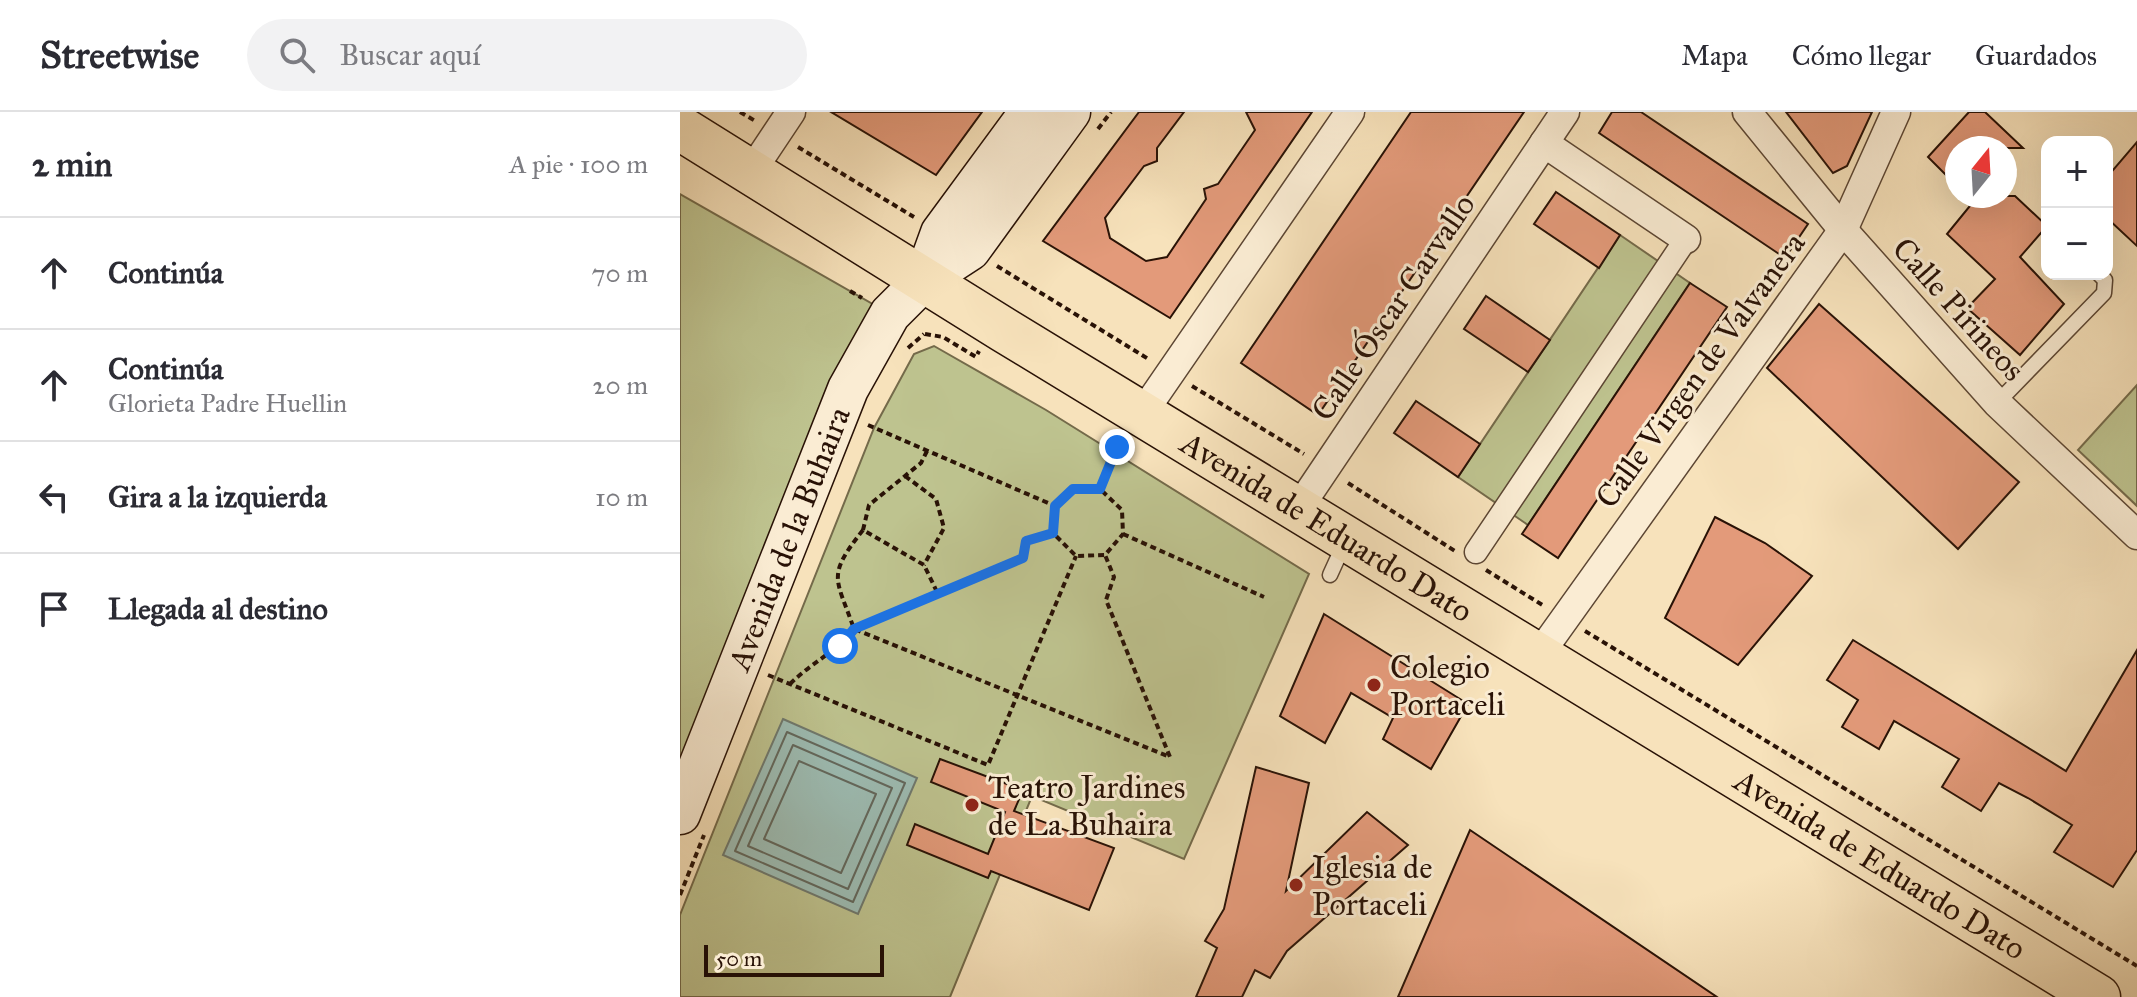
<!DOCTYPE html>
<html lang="es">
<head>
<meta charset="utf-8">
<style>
	:root { --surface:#fff; --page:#f2f2f3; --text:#2b2b33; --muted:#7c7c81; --line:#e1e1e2 }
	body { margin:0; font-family:"IM FELL Great Primer",serif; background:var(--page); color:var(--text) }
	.controls { position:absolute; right:24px; top:24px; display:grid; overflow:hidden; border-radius:16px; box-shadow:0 8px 32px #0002 }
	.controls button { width:72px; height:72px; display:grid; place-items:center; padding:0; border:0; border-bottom:2px solid var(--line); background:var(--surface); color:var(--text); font:40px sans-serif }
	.compass { position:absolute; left:1265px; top:24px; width:72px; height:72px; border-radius:50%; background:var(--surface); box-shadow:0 8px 32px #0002; rotate:18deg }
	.scale { position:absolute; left:24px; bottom:20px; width:180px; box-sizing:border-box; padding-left:8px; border:4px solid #291206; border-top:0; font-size:22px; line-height:28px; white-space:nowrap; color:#291206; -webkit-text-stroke:6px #faecd3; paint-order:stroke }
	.stop { position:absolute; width:24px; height:24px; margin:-18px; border:6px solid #1a73e8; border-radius:50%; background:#fff }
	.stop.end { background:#1a73e8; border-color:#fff; box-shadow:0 2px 8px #0008 }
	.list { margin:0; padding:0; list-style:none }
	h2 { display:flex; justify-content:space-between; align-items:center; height:104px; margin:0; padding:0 32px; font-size:34px }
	h2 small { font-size:26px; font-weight:400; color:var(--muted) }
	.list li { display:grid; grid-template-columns:52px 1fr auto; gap:24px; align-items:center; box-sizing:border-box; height:112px; padding:0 32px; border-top:2px solid var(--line) }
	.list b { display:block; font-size:30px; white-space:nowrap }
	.list p { margin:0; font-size:26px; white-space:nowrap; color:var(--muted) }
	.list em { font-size:26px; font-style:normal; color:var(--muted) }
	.icon { flex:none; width:44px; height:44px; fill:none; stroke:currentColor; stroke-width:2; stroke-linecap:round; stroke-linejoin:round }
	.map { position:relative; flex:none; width:1457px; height:885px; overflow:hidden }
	header { display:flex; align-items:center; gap:48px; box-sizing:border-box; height:112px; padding:0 40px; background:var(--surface); border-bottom:2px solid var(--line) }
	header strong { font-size:38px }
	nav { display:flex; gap:44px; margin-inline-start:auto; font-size:28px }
	.search { width:560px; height:72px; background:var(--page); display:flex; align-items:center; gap:20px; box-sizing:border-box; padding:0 28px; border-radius:44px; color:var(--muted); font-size:30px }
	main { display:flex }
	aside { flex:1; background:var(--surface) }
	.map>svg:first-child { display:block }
	.green { fill:#bec38f; stroke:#746a4a; stroke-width:2 }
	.water { fill:#9dbdb4; stroke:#6f796e; stroke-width:2 }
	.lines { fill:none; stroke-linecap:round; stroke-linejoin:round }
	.shore { stroke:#63685d; stroke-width:2 }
	.building { fill:#e39a7a; stroke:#291206; stroke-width:2 }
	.service-casing { stroke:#5c4633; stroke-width:17 }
	.pedestrian-casing { stroke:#5c4633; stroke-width:25 }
	.minor-casing { stroke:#5c4633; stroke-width:31 }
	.secondary-casing { stroke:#291206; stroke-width:43 }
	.primary-casing { stroke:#291206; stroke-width:47 }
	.path { stroke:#291206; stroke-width:4; stroke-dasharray:6 4; stroke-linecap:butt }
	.service { stroke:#faecd3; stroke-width:14 }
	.pedestrian { stroke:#faecd3; stroke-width:22 }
	.minor { stroke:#faecd3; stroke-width:28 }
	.secondary { stroke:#faecd3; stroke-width:40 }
	.primary { stroke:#f7e2bb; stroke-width:44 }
	.route { stroke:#1a73e8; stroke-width:10 }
	.poi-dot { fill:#8f2418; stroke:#faecd3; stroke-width:3 }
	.labels { text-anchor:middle; stroke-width:6; stroke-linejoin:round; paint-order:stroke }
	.street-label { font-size:32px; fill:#291206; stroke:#faecd3 }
	.poi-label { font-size:32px; fill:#291206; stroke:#faecd3; text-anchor:start }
</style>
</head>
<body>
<header>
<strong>Streetwise</strong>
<div class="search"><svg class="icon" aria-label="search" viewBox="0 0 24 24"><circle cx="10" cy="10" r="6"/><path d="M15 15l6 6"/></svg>Buscar aquí</div>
<nav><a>Mapa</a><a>Cómo llegar</a><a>Guardados</a></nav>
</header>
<main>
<aside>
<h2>2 min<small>A pie · 100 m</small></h2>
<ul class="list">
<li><svg class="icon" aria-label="ahead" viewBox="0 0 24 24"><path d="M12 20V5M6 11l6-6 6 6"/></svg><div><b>Continúa</b></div><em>70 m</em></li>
<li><svg class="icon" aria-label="ahead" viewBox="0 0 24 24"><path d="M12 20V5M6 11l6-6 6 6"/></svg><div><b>Continúa</b><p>Glorieta Padre Huellin</p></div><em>20 m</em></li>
<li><svg class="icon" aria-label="left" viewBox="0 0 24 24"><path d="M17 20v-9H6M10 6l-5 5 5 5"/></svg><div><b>Gira a la izquierda</b></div><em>10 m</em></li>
<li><svg class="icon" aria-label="arrive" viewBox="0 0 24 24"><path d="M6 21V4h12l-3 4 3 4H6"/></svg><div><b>Llegada al destino</b></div></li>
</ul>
</aside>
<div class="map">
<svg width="1457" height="885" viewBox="0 0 1457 885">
	<rect width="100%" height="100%" fill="#f7e2bb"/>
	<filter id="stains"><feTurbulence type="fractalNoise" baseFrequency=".0025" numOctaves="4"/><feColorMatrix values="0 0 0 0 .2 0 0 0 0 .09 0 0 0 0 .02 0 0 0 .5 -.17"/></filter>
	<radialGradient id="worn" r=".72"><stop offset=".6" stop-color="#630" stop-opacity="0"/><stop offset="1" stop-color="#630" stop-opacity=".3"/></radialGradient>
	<g class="green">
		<path d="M 0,82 L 210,202 L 0,702 Z"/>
		<path d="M 940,123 L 1010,171 L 848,413 L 778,365 Z"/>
		<path d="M 254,234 L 366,298 L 629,462 L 504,747 L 352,684 L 270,885 L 0,885 L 0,803 L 194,316 L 234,242 Z"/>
		<path d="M 1457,273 L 1457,394 L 1398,338 Z"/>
	</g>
	<path class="water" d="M 103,607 L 237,666 L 178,802 L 43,743 Z"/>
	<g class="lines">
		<g class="shore">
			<path d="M 107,620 L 225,671 L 173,790 L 55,739 Z"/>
			<path d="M 113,633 L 212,676 L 168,777 L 68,734 Z"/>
			<path d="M 119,649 L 196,682 L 161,761 L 84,727 Z"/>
		</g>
	</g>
	<g class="building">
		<path d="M 151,0 L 302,0 L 256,63 Z"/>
		<path d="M 459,0 L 504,0 L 477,36 L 477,49 L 464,54 L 425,106 L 430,126 L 466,149 L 487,145 L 526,87 L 524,77 L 538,72 L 575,18 L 566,0 L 632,0 L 490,206 L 363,129 Z"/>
		<path d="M 731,0 L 844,0 L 638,303 L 561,251 Z"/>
		<path d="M 932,0 L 961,0 L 1128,112 L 1105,146 L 919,21 Z"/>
		<path d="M 1106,0 L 1192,0 L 1167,54 L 1153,61 Z"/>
		<path d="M 1289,0 L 1305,0 L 1343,36 L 1277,36 L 1277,74 L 1248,45 Z"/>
		<path d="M 1457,30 L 1457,134 L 1427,106 L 1427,65 Z"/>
		<path d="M 876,80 L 940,123 L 919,156 L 854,112 Z"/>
		<path d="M 1298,84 L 1335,84 L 1367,114 L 1340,145 L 1384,192 L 1340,243 L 1287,196 L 1315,167 L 1267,122 Z"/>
		<path d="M 1010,171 L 1047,195 L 878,446 L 842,422 Z"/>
		<path d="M 806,184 L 870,228 L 848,260 L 784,217 Z"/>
		<path d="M 1139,192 L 1339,370 L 1278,437 L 1087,256 Z"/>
		<path d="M 736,289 L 800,332 L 778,365 L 714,321 Z"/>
		<path d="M 1035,405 L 1085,431 L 1132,464 L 1058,553 L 985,506 Z"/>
		<path d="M 644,502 L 788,592 L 751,657 L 703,627 L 713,606 L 671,581 L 645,631 L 600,604 Z"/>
		<path d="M 1173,528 L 1386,659 L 1457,538 L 1457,738 L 1433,775 L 1374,740 L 1392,713 L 1348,686 L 1319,671 L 1301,699 L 1262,675 L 1279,647 L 1214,609 L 1199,637 L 1162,615 L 1178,588 L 1147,568 Z"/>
		<path d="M 260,647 L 343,678 L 334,699 L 434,736 L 409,798 L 311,759 L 308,766 L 227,733 L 235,712 L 308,742 L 325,700 L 251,670 Z"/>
		<path d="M 576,655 L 629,671 L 606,779 L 687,700 L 728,733 L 607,839 L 590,866 L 575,858 L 562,885 L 516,885 L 537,836 L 525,829 L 544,797 Z"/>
		<path d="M 790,718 L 1037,885 L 718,885 Z"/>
	</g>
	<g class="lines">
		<g class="service-casing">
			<g id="service">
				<path d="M 1317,291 L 1424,181 L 1425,168 L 1419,162"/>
				<path d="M 650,463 L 665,430"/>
			</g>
		</g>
		<g class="pedestrian-casing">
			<path id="pedestrian" d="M 796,440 L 1006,127"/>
		</g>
		<g class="minor-casing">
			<g id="minor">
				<path d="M 1067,0 L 1163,118 L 1317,291 L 1457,423"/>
				<path d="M 864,31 L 1006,127"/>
				<path d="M 71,60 L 111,0"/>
				<path d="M 462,302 L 670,0"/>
				<path d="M 618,397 L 885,0"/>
				<path d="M 858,544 L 1163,118 L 1216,0"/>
			</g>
		</g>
		<g class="secondary-casing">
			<g id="secondary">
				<path d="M 244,168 L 261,121 L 350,0"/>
				<path id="s1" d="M 0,702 L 168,277 L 210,202 L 244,168 L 290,138 L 390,0"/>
			</g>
		</g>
		<g class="primary-casing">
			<g id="primary">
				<path id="s2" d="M 0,16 L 324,218 L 1418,885"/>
			</g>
		</g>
		<g class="path">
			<path d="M 60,0 L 77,10"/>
			<path d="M 418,17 L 431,0"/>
			<path d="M 118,35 L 234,105"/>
			<path d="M 317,154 L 470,248"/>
			<path d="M 170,179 L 182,186"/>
			<path d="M 245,222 L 263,225 L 296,245 L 299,239"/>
			<path d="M 228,236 L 244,222"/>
			<path d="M 512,274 L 624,342"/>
			<path d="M 188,313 L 375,394"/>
			<path d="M 247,339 L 241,351 L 189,393 L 183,418 L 244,453 L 258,482"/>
			<path d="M 225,364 L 256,387 L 264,416 L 244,453"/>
			<path d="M 668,371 L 775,439"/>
			<path d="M 393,377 L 420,377 L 442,398 L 443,422 L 425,443 L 396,444 L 373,421 L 375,394 Z"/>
			<path d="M 420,377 L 437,335"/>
			<path d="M 183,418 C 146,465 156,465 174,517 L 490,645 L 426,488 L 434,465 L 425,443"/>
			<path d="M 443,422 L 584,485"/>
			<path d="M 806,458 L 864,494"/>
			<path d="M 905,519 L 1457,854"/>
			<path d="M 88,563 L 308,653 L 396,444"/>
			<path d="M 110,572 C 131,551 156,540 174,517 L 343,446 L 346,429 L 373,421"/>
			<path d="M 0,783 L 24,723"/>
		</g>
		<use href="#service" class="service"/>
		<use href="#pedestrian" class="pedestrian"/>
		<use href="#minor" class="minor"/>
		<use href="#secondary" class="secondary"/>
		<use href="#primary" class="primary"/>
	</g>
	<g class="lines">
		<path class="route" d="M 160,534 L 174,517 L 343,446 L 346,429 L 373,421 L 375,394 L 393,377 L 420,377 L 437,335"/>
	</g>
	<g class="poi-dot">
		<circle cx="694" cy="573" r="8"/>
		<circle cx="292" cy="693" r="8"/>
		<circle cx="616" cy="773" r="8"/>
	</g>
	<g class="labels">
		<g class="street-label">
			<text transform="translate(713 195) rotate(-56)" y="11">Calle Óscar Carvallo</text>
			<text transform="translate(1279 197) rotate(48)" y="11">Calle Pirineos</text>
			<text transform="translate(1020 258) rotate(-54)" y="11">Calle Virgen de Valvanera</text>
			<text dy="11" stroke="none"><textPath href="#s2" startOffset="760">Avenida de Eduardo Dato</textPath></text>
			<text dy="11" stroke="none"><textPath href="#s1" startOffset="296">Avenida de la Buhaira</textPath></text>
			<text dy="11" stroke="none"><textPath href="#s2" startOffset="1408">Avenida de Eduardo Dato</textPath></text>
		</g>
		<g class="poi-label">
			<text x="710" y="566">Colegio<tspan x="710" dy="37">Portaceli</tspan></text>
			<text x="308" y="686">Teatro Jardines<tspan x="308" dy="37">de La Buhaira</tspan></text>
			<text x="632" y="766">Iglesia de<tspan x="632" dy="37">Portaceli</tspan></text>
		</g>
	</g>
	<rect width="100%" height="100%" filter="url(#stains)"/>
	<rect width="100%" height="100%" fill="url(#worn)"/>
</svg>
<div class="controls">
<button>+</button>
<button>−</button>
</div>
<svg class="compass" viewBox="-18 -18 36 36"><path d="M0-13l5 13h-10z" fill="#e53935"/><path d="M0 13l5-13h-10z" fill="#7c7c81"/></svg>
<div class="scale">50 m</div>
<div class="stop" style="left:160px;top:534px"></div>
<div class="stop end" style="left:437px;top:335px"></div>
</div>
</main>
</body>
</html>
